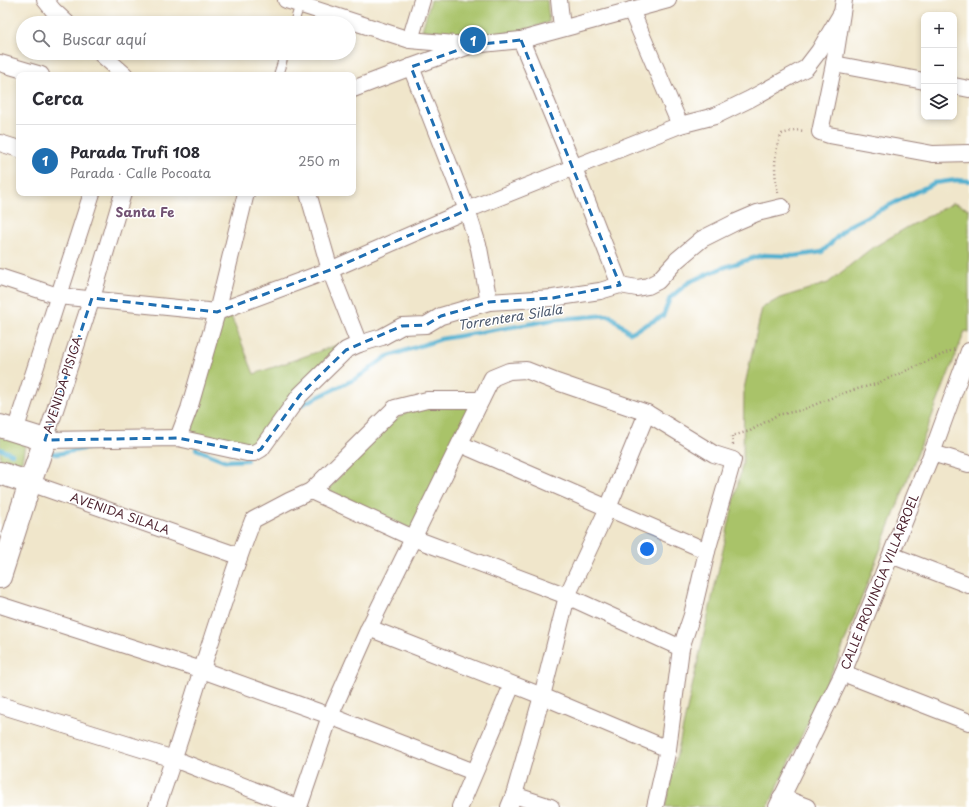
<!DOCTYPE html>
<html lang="es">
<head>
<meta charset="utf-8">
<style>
	:root { --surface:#fff; --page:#f2f2f3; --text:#2b2b33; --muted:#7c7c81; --line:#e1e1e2; --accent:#1f6fb2 }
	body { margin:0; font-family:"Playpen Sans",sans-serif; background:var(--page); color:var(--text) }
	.controls { position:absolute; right:12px; top:12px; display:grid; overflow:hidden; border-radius:8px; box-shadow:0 2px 6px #0003 }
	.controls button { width:36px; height:36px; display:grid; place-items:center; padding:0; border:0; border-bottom:1px solid var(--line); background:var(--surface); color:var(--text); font:20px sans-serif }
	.you { position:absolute; left:647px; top:549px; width:14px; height:14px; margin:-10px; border:3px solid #fff; border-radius:50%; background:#1a73e8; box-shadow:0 0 0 6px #1a73e833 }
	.badge { display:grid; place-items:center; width:26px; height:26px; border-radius:50%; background:var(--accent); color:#fff; font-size:13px; font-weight:700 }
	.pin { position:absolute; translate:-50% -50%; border:2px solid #fff; box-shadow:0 1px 4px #0006 }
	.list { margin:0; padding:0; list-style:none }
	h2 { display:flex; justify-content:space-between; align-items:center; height:52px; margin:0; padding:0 16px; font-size:17px }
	h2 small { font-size:13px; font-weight:400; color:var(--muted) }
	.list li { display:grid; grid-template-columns:26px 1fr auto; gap:12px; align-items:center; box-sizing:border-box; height:72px; padding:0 16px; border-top:1px solid var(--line) }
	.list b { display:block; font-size:15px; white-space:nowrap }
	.list p { margin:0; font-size:13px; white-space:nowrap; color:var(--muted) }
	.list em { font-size:13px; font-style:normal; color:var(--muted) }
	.icon { flex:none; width:22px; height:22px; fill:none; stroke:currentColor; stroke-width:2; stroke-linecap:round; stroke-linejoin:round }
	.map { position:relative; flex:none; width:969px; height:807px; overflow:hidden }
	.search { position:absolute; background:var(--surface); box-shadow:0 2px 6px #0003; left:16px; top:16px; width:340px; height:44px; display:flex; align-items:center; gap:10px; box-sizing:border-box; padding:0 14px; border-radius:22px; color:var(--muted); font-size:15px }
	.panel { position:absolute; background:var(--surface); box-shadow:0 2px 6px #0003; left:16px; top:72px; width:340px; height:124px; border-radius:8px }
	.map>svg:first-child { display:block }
	.green { fill:#a9c369; stroke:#7a714a }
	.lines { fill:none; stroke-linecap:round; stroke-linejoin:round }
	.stream { stroke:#50afcf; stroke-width:4.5 }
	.lane-casing { stroke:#9d827b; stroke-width:10 }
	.street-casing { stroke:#9d827b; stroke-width:18 }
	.secondary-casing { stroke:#9d827b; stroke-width:24 }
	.path { stroke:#9d827b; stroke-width:2.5; stroke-dasharray:1 3; stroke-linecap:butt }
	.lane { stroke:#fff; stroke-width:8 }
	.street { stroke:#fff; stroke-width:16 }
	.secondary { stroke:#fff; stroke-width:22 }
	.marked { fill:none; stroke:#1f6fb2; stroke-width:3; stroke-dasharray:8 5; stroke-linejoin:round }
	.labels { text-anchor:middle; stroke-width:3; stroke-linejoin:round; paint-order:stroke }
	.street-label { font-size:12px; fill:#4a1f2b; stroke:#fff }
	.neighbourhood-label { font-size:13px; font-weight:bold; fill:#725273; stroke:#fff }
	.water-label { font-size:13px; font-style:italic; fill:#4c596d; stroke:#fff }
</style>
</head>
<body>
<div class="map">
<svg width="969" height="807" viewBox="0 0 969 807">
	<rect width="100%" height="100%" fill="#fff"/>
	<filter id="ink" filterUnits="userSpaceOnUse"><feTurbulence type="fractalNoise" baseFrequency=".025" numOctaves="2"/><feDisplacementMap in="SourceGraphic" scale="8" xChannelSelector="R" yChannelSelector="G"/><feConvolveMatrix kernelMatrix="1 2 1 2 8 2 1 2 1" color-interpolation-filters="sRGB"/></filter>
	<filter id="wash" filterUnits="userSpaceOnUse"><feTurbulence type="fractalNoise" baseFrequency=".012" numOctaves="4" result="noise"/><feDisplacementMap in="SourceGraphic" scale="16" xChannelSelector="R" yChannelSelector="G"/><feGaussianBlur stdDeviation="0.9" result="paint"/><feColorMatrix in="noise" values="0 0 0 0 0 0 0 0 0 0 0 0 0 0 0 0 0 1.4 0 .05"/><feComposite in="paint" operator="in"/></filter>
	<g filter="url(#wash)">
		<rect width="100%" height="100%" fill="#f0e6cb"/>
		<g class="green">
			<path d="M 431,0 L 547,0 L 549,22 C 542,24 535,27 528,29 C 494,38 457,32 422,30 Z"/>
			<path d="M 953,203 L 969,209 L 969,332 L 965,331 L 838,659 L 768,807 L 665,807 L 743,461 L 744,389 L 762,308 L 780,298 L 828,283 L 869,250 L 906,228 Z"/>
			<path d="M 231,316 L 254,374 L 340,344 L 290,397 L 259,442 L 248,447 L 188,436 L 221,322 Z"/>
			<path d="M 425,406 L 467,407 L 471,413 L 411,529 L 328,490 L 379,431 L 407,412 Z"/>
			<path d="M 0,432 L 26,440 L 22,461 L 5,466 L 0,465 Z"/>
		</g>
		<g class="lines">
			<g class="stream">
				<path d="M 299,406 L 357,378 L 386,357 L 441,339 L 558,319 L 610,315 L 630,333 L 663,316 L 670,298 L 689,282 L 722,268 L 763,255 L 794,256 L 822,252 L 848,226 L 934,183 L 957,180 L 969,181"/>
				<path d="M 0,449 L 12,454"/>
				<path d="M 196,449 L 226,461 L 247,460"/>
				<path d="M 48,452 L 57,454 L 98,446"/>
			</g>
		</g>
	</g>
	<g filter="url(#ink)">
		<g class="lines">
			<g class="lane-casing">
				<g id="lane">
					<path d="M 294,23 L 300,4"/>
					<path d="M 278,75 L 285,53"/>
				</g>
			</g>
			<g class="street-casing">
				<g id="street">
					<path d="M 45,0 L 53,10 L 67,23"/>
					<path d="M 286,0 L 410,40 L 466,45"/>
					<path d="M 559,0 L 562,28"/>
					<path d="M 844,0 L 834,64 L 820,132 L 829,135 L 933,154 L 969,153"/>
					<path d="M 631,10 L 680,125"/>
					<path d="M 410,40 L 422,0"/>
					<path d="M 521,40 L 574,168 L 620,285"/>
					<path d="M 100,53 L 125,75"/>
					<path d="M 0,63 L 41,75"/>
					<path d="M 834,64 L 924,81"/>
					<path d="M 411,67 L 467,210 L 479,248 L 489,302"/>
					<path d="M 954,86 L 969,89"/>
					<path d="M 353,89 L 411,67 L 472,45 L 521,40 L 668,0"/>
					<path d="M 0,143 L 19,149"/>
					<path d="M 123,193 L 92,298 L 45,440 L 178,438 L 247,453 L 254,453 L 261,449 L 300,395 L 346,350 L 359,344 L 382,337 L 402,326 L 426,325 L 441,316 L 489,302 L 553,298 L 600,291 L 620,285 L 637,288 L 648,286 L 658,281 L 677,260 L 702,239 L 736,222 L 757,213 L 782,207"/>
					<path d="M 308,193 L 330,270 L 359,344"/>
					<path d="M 0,277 L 58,296 L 217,312 L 330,270 L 467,210 L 680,125 L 715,116 L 750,99 L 806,68 L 819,51 L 841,14"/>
					<path d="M 15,431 L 92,193"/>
					<path d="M 178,438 L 189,409 L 217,312 L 246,193"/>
					<path d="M 460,444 L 707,551"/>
					<path d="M 932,453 L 969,464"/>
					<path d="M 30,483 L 239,556"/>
					<path d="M 311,491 L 413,538 L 567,596 L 681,648"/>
					<path d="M 891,555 L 969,585"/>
					<path d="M 0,605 L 202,670 L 330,716 L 474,772"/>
					<path d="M 369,628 L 542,696 L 668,749"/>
					<path d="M 843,673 L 969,722"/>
					<path d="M 0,705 L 174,759 L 297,807"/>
					<path d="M 514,795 L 551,807"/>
					<path d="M 781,797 L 807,807"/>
					<path d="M 157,807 C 191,712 216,614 253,520 L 289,501 L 311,491 L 395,408 L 427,400 L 481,400"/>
					<path d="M 299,807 L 330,716 L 369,628 L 492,378 L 509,371 L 526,370 L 554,381 L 647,413 L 714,454 L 733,460 L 707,551 L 692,615 L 681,648 L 668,749 L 655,807"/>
					<path d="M 460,807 L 512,685"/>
					<path d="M 509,807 L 514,795 L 542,696 L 567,596 L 608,508 L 647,413"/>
					<path d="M 777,807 L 843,673 L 932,453 L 969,351"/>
				</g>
			</g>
			<g class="secondary-casing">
				<g id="secondary">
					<path d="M 0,426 L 45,440 L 30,483 L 0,577"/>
					<path d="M 0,473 L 30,483"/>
				</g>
			</g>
			<g class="path">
				<path d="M 778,193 C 774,175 773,151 782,134 L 795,130 L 805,131"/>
				<path d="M 733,445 L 732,436 L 750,431 L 777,415 L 802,410 L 843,393 L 876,384 L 955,349"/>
			</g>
			<use href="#lane" class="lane"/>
			<use href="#street" class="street"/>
			<use href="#secondary" class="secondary"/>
		</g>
	</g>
	<path class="marked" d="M 521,40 L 620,285 L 553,298 L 489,302 L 441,316 L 426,325 L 402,326 L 346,350 L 300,395 L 261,449 L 254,453 L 178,438 L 45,440 L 92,298 L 217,312 L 330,270 L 467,210 L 411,67 L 472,45 Z"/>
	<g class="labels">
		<g class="street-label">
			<text transform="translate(63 385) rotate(-72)" y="4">AVENIDA PISIGA</text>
			<text transform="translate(120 514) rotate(19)" y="4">AVENIDA SILALA</text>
			<text transform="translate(880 582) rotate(-68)" y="4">CALLE PROVINCIA VILLARROEL</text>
		</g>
		<g class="neighbourhood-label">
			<text x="145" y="217">Santa Fe</text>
		</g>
		<g class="water-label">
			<text transform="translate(510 317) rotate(-9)" y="5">Torrentera Silala</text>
		</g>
	</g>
</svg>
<div class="controls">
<button>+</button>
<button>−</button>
<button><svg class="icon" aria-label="layers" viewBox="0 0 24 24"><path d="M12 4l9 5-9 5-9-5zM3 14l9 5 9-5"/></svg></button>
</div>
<div class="you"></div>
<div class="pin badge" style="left:473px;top:40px">1</div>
<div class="search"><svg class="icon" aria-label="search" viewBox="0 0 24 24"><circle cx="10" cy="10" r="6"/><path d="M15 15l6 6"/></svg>Buscar aquí</div>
<section class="panel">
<h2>Cerca<small></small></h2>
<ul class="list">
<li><span class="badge">1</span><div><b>Parada Trufi 108</b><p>Parada · Calle Pocoata</p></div><em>250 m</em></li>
</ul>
</section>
</div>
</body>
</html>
